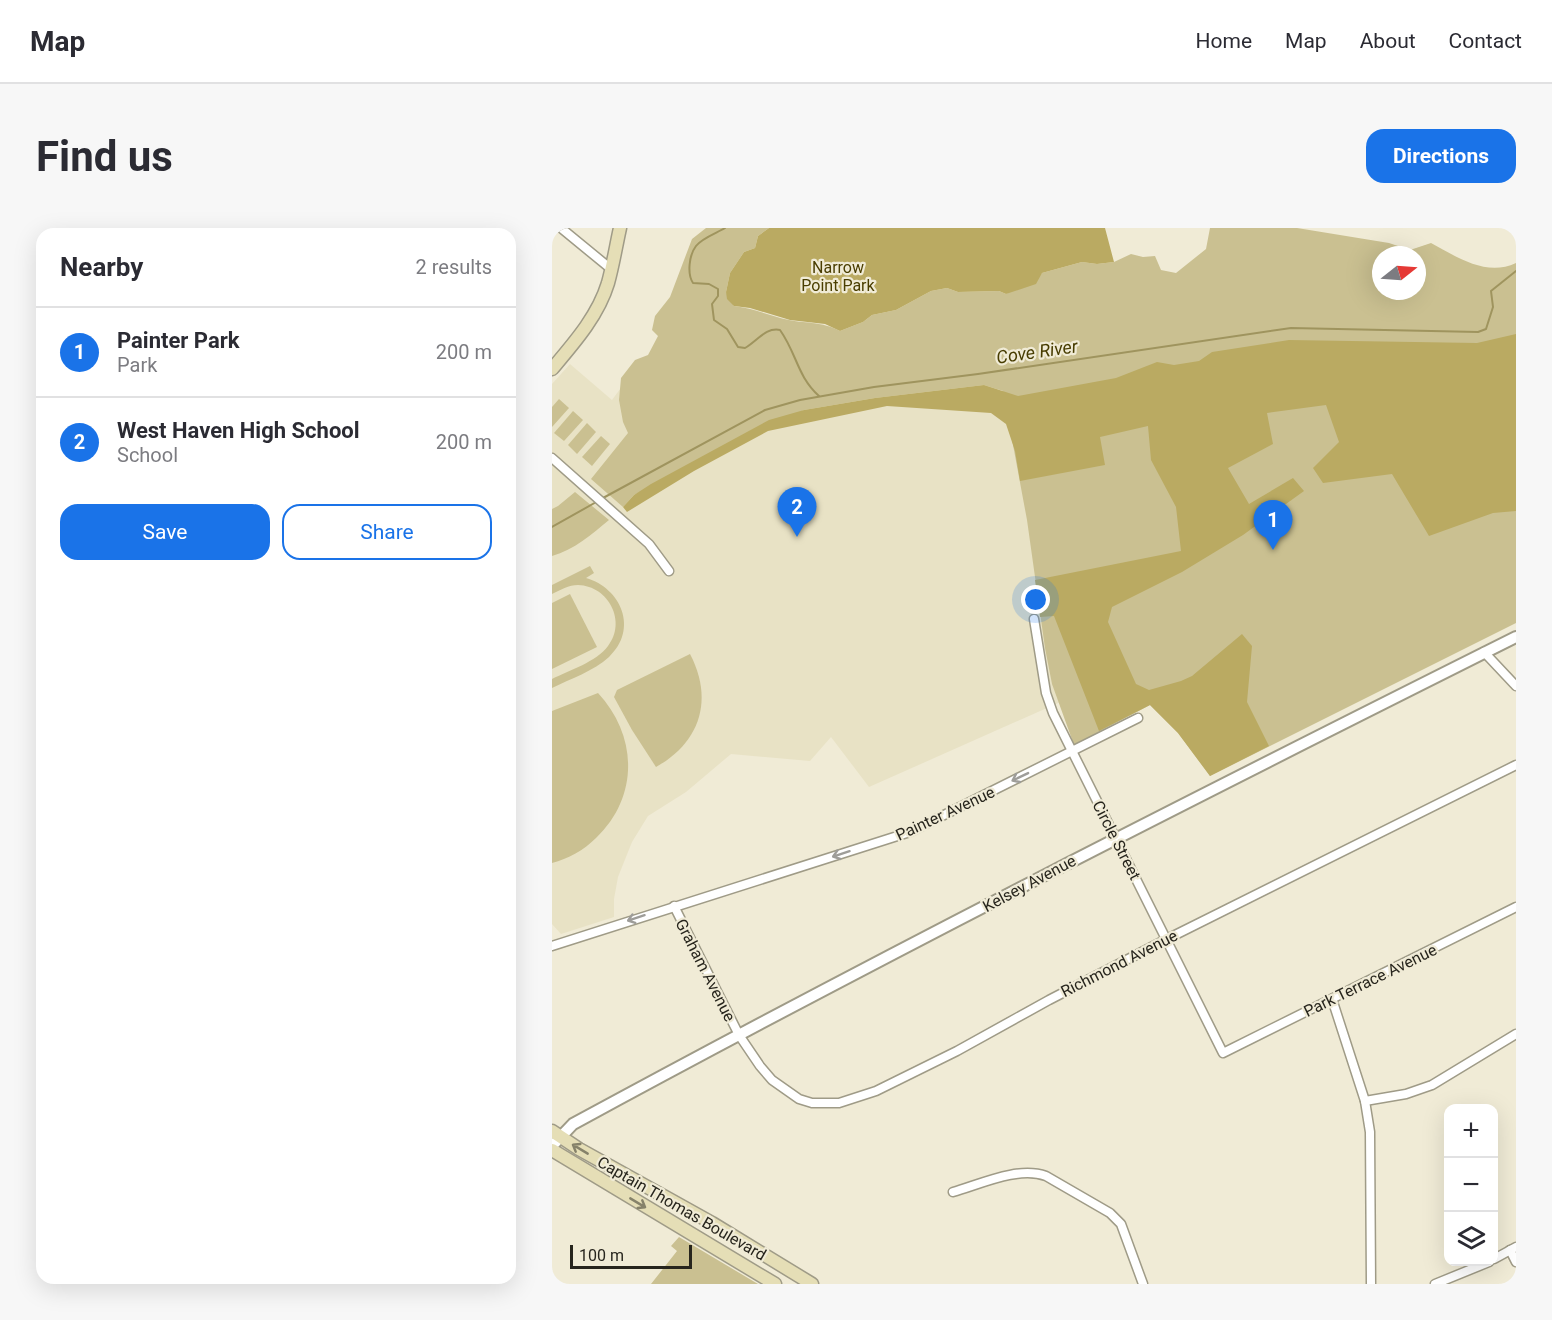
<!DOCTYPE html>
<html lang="en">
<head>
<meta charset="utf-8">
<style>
	:root { --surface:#fff; --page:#f7f7f7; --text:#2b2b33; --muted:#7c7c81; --line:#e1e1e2; --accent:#1a73e8 }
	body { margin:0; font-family:Roboto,sans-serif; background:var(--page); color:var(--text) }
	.controls { position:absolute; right:18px; bottom:18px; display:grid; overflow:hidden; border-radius:12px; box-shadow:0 6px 24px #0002 }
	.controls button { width:54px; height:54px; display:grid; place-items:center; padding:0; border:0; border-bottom:2px solid var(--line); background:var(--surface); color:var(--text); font:30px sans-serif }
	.compass { position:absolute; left:820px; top:18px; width:54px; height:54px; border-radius:50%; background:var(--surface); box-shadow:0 6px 24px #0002; rotate:73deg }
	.scale { position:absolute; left:18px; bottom:15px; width:122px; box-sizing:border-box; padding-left:6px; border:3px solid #27251d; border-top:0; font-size:16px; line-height:21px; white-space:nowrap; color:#27251d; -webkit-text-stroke:4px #f0ebd6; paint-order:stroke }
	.you { position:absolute; left:484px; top:372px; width:21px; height:21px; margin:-15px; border:4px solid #fff; border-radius:50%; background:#1a73e8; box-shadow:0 0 0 9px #1a73e833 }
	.badge { display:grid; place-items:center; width:39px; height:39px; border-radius:50%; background:var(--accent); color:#fff; font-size:20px; font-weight:700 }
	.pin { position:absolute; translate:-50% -50px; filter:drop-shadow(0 2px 3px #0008) }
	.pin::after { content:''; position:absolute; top:32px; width:21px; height:18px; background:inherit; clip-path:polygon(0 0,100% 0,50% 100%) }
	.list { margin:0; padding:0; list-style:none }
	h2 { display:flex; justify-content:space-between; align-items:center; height:78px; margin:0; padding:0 24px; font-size:26px }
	h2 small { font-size:20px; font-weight:400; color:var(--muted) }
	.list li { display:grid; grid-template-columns:39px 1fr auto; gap:18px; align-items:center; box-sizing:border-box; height:90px; padding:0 24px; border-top:2px solid var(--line) }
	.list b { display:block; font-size:22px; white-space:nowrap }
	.list p { margin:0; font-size:20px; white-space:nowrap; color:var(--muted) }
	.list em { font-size:20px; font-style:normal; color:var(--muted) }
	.actions { display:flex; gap:12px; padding:18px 24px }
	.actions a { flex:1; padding:14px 0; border:2px solid var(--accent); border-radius:18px; text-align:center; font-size:21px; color:var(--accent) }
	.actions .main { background:var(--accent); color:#fff }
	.icon { flex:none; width:33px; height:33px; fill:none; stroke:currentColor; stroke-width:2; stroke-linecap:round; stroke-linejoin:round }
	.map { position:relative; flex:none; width:964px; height:1056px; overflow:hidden; border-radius:18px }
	header { display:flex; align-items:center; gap:36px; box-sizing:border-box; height:84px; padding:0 30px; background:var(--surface); border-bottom:2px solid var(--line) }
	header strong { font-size:28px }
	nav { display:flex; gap:33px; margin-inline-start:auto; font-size:21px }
	.intro { display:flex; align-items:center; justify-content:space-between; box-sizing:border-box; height:144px; padding:0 36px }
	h1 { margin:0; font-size:42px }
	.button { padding:15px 27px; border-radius:18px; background:var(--accent); color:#fff; font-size:21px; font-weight:700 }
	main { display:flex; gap:36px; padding:0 36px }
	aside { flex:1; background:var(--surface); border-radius:18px; box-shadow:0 6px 24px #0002 }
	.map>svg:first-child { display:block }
	.built { fill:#e8e2c5 }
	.green { fill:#cac091; fill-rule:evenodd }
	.forest { fill:#baaa62 }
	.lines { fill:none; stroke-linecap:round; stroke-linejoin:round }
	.stream { stroke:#9f945e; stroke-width:2 }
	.minor-casing { stroke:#9f9b87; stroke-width:11 }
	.tertiary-casing { stroke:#9f9b87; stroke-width:14 }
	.secondary-casing { stroke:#9f9b87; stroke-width:15 }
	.minor { stroke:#fff; stroke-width:8 }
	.tertiary { stroke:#fff; stroke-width:10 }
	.secondary { stroke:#e5deb6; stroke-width:12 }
	.oneway { stroke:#9e9d99 }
	.oneway2 { stroke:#86826a }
	.labels { text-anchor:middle; stroke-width:4.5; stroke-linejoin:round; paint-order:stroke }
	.park-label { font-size:16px; fill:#4a3e01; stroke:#f0ebd6 }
	.street-label { font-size:16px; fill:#27251d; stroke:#f0ebd6 }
	.water-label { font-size:18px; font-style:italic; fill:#473c00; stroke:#f0ebd6 }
</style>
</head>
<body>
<header>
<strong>Map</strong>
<nav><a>Home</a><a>Map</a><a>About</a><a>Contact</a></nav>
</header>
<div class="intro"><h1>Find us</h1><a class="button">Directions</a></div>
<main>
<aside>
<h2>Nearby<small>2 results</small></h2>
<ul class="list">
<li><span class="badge">1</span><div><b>Painter Park</b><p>Park</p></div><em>200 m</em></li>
<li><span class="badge">2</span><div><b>West Haven High School</b><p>School</p></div><em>200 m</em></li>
</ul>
<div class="actions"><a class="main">Save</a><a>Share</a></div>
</aside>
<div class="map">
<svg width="964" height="1056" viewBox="0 0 964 1056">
	<rect width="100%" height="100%" fill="#f0ebd6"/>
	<path class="built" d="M 428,97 L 531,464 L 317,559 L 279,509 L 258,533 L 179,526 L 134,564 L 96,588 L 80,614 L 66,649 L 62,671 L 62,689 L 9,706 L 0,696 L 0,156 L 18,136 L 60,172 L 71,157 Z"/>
	<g class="green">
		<path d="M 154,0 L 217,0 L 206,8 L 203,20 L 192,24 L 178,45 L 174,64 L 182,78 C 201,80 218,88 237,92 C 257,96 268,93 288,103 L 311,94 L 320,87 L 344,82 L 379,63 L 395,60 L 406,64 L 447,63 L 454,66 L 490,45 L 530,34 L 545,36 L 562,34 L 579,26 L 591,29 L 603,28 L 609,42 L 624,45 L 654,21 L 658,0 L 745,0 L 837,15 L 858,22 L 879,15 C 905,29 934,49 964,35 L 964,395 L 658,548 L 626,505 L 598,477 L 522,517 L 500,456 L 493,420 L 475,292 L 451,163 L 432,157 L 323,170 L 252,182 L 82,267 L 71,279 L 39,251 L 76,205 L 71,194 L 67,172 L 69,150 L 83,132 L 96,127 L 106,108 L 100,102 L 103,88 L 118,69 L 140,11 ZM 829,27 L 865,27 L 865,63 L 829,63 Z"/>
		<path d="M 7,171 L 17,180 L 0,199 L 0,179 Z"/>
		<path d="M 21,183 L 31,192 L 12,213 L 2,205 Z"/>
		<path d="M 35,195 L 44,204 L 25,226 L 16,217 Z"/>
		<path d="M 49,208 L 58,216 L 40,238 L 30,229 Z"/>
		<path d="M 23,264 L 57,292 C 40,306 22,322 0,328 L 0,281 L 6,278 Z"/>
		<path d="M 38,338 L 42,345 L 34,350 C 69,360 87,401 57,429 C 42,443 18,451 0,460 L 0,451 C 18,442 44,434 56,418 C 75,394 57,358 26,357 C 17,357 8,362 0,366 L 0,357 Z"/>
		<path d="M 18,366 L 45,419 L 0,441 L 0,375 Z"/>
		<path d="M 138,426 C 162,472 148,514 104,539 L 80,502 L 62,469 L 65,462 Z"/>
		<path d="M 46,465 C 86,508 87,569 44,610 C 32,622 16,631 0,635 L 0,483 Z"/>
		<path d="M 127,1009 L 206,1056 L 99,1056 L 125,1023 L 119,1018 Z"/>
	</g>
	<g class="forest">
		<path d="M 217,0 L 553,0 L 562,34 L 545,36 L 530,34 L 490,45 L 484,56 L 454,66 L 447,63 L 406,64 L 395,60 L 379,63 L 344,82 L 320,87 L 311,94 L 288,103 L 273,96 L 238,92 L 198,80 L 182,78 L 175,71 L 174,64 L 178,45 L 192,24 L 203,20 L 206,8 Z"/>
		<path d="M 964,106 L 964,283 L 941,285 L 877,308 L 840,246 L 771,255 L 761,240 L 787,214 L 774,177 L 715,185 L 721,216 L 676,240 L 697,276 L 741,250 L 752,263 L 691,307 L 630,344 L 560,379 L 556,394 L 584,456 L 597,462 L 629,453 L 640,448 L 690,406 L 700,418 L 695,474 L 717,518 L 658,548 L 626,505 L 598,477 L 547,503 L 502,388 L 488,389 L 483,352 L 629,323 L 624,279 L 599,232 L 596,198 L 548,209 L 553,237 L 468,253 L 463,223 L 454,196 L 439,185 L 335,178 L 216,203 L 142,243 L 75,284 L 71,279 L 82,267 L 99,256 L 217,192 L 252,182 L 323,170 L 432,157 L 466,168 L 564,150 L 605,134 L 622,137 L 647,133 L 660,124 L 737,112 L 925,115 Z"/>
	</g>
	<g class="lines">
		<g class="stream">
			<path d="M 173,0 C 165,5 150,10 144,18 C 137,27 135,46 141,55 L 157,56 L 166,61 L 166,68 L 160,76 L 162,92 L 175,101 L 186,119 L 193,120 C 205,113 214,99 228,102 C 245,126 245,148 267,168"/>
			<path d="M 51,270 L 213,182 L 248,172 L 322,159 L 426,146 L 739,100 L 926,104 L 934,101 L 941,79 L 939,63 L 964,43"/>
			<path d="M 0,299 L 46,273"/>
		</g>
		<g class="minor-casing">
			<g id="minor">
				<path d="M 9,0 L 59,41"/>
				<path d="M 0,230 L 97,316 L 117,343"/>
				<path d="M 482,391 L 494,465 L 501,485 L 671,825 L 964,679"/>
				<path d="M 932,424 L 964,458"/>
				<path d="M 122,678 L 187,807 L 208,838 L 220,852 L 247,871 L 260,875 L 287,875 L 324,863 L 405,823 L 497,772 L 615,711 L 964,537"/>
				<path d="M 0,718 L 358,604 L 586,490"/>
				<path d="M 780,771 L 813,873 L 818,904 L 819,1056"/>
				<path d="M 813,873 L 854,866 L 880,857 L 964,806"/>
				<path d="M 401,964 C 429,956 466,938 494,948 L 558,985 L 569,996 L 591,1056"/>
				<path d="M 958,1022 L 964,1034"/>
				<path d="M 942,1031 L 964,1019"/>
				<path d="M 883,1056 L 937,1034"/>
			</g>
		</g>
		<g class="tertiary-casing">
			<path id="tertiary" d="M 0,918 L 21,896 C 332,727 648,567 964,409"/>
		</g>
		<g class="secondary-casing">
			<g id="secondary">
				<path d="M 0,141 C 22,115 46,88 56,55 C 61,37 64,18 68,0"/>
				<path d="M 0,903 L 27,921 L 160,995 L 260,1056"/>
				<path d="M 0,922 L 223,1056"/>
			</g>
		</g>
		<use href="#minor" class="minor"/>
		<use href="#tertiary" class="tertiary"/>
		<use href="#secondary" class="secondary"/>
	</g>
	<defs><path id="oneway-shaft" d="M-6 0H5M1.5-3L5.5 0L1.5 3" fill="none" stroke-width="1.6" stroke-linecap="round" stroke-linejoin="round" transform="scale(1.5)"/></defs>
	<g class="oneway">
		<use href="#oneway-shaft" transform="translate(468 549) rotate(154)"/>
		<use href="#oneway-shaft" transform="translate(289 626) rotate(162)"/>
		<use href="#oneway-shaft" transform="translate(84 690) rotate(162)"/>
	</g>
	<g class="oneway2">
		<use href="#oneway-shaft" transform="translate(28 921) rotate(-149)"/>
		<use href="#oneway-shaft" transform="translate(86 975) rotate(31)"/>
	</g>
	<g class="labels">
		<g class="park-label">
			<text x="286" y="45">Narrow<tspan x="286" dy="18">Point Park</tspan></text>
		</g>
		<g class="street-label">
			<text transform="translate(393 585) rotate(-25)" y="6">Painter Avenue</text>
			<text transform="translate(565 612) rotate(63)" y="6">Circle Street</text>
			<text transform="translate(477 655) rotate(-28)" y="6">Kelsey Avenue</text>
			<text transform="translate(567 735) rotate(-27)" y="6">Richmond Avenue</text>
			<text transform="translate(154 742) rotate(63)" y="6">Graham Avenue</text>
			<text transform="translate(818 752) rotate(-26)" y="6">Park Terrace Avenue</text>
			<text transform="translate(130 980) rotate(30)" y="6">Captain Thomas Boulevard</text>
		</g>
		<g class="water-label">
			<text transform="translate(485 124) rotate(-8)" y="6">Cove River</text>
		</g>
	</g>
</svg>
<div class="controls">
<button>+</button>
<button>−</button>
<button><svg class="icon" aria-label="layers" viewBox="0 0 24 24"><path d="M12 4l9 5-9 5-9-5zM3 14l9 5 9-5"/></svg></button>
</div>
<svg class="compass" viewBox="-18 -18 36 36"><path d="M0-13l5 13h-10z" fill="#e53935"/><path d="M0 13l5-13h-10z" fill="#7c7c81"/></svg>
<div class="scale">100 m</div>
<div class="you"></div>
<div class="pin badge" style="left:721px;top:322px">1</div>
<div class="pin badge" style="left:245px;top:309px">2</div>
</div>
</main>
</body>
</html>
